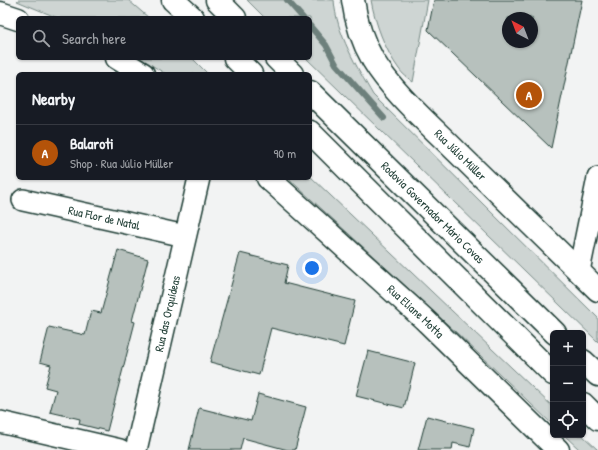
<!DOCTYPE html>
<html lang="en">
<head>
<meta charset="utf-8">
<style>
	:root { --surface:#171b24; --page:#242831; --text:#f1f3f6; --muted:#9ea1a6; --line:#363941; --accent:#b45309 }
	body { margin:0; font-family:"Patrick Hand",sans-serif; background:var(--page); color:var(--text) }
	.controls { position:absolute; right:12px; bottom:12px; display:grid; overflow:hidden; border-radius:6px; box-shadow:0 1px 3px #0004 }
	.controls button { width:36px; height:36px; display:grid; place-items:center; padding:0; border:0; border-bottom:1px solid var(--line); background:var(--surface); color:var(--text); font:20px sans-serif }
	.compass { position:absolute; left:502px; top:12px; width:36px; height:36px; border-radius:50%; background:var(--surface); box-shadow:0 1px 3px #0004; rotate:318deg }
	.you { position:absolute; left:312px; top:268px; width:14px; height:14px; margin:-10px; border:3px solid #fff; border-radius:50%; background:#1a73e8; box-shadow:0 0 0 6px #1a73e833 }
	.badge { display:grid; place-items:center; width:26px; height:26px; border-radius:50%; background:var(--accent); color:#fff; font-size:13px; font-weight:700 }
	.pin { position:absolute; translate:-50% -50%; border:2px solid #fff; box-shadow:0 1px 4px #0006 }
	.list { margin:0; padding:0; list-style:none }
	h2 { display:flex; justify-content:space-between; align-items:center; height:52px; margin:0; padding:0 16px; font-size:17px }
	h2 small { font-size:13px; font-weight:400; color:var(--muted) }
	.list li { display:grid; grid-template-columns:26px 1fr auto; gap:12px; align-items:center; box-sizing:border-box; height:56px; padding:0 16px; border-top:1px solid var(--line) }
	.list b { display:block; font-size:15px; white-space:nowrap }
	.list p { margin:0; font-size:13px; white-space:nowrap; color:var(--muted) }
	.list em { font-size:13px; font-style:normal; color:var(--muted) }
	.icon { flex:none; width:22px; height:22px; fill:none; stroke:currentColor; stroke-width:2; stroke-linecap:round; stroke-linejoin:round }
	.map { position:relative; flex:none; width:598px; height:450px; overflow:hidden }
	.search { position:absolute; background:var(--surface); box-shadow:0 1px 3px #0004; left:16px; top:16px; width:296px; height:44px; display:flex; align-items:center; gap:10px; box-sizing:border-box; padding:0 14px; border-radius:6px; color:var(--muted); font-size:15px }
	.panel { position:absolute; background:var(--surface); box-shadow:0 1px 3px #0004; left:16px; top:72px; width:296px; height:108px; border-radius:6px }
	.map>svg:first-child { display:block }
	.green { fill:#ced5d3; stroke:#768984 }
	.lines { fill:none; stroke-linecap:round; stroke-linejoin:round }
	.stream { stroke:#6d807b; stroke-width:6 }
	.building { fill:#b7c1bd; stroke:#1f3d34; fill-rule:evenodd }
	.minor-casing { stroke:#1f3d34; stroke-width:24 }
	.primary-casing { stroke:#1f3d34; stroke-width:25 }
	.motorway-casing { stroke:#1f3d34; stroke-width:25 }
	.minor { stroke:#fff; stroke-width:21 }
	.primary { stroke:#fff; stroke-width:22 }
	.motorway { stroke:#fff; stroke-width:22 }
	.labels { text-anchor:middle; stroke-width:3.5; stroke-linejoin:round; paint-order:stroke }
	.street-label { font-size:12px; fill:#1f3d34; stroke:#fff }
</style>
</head>
<body>
<div class="map">
<svg width="598" height="450" viewBox="0 0 598 450">
	<rect width="100%" height="100%" fill="#f2f3f3"/>
	<filter id="ink" filterUnits="userSpaceOnUse"><feTurbulence type="fractalNoise" baseFrequency=".025" numOctaves="2"/><feDisplacementMap in="SourceGraphic" scale="8" xChannelSelector="R" yChannelSelector="G"/><feConvolveMatrix kernelMatrix="1 2 1 2 8 2 1 2 1" color-interpolation-filters="sRGB"/></filter>
	<g filter="url(#ink)">
		<g class="green">
			<path d="M 18,0 L 128,0 L 149,18 L 58,18 L 17,1 Z"/>
			<path d="M 247,0 L 334,0 C 336,33 357,67 373,95 L 598,318 L 598,342 L 306,58 L 310,58 L 310,18 L 265,18 Z"/>
			<path d="M 371,0 L 428,0 L 413,82 C 408,78 402,74 399,69 C 385,50 375,23 371,0 Z"/>
			<path d="M 140,58 L 192,58 L 208,74 L 166,74 Z"/>
			<path d="M 310,176 L 553,407 L 553,425 L 458,334 L 288,178 L 310,178 Z"/>
			<path d="M 564,435 L 582,435 L 598,450 L 580,450 Z"/>
		</g>
		<g class="lines">
			<g class="stream">
				<path d="M 287,0 L 303,18"/>
				<path d="M 310,26 L 326,45 L 336,64 L 384,118"/>
			</g>
		</g>
		<g class="building">
			<path d="M 434,0 L 582,0 L 551,148 L 428,30 ZM 508,18 L 532,18 L 532,42 L 508,42 Z"/>
			<path d="M 118,250 L 148,259 L 132,321 L 135,322 L 107,431 L 79,424 L 80,419 L 50,412 L 56,390 L 45,387 L 51,365 L 40,362 L 49,327 L 85,335 L 91,311 L 101,313 Z"/>
			<path d="M 240,253 L 288,265 L 284,283 L 355,301 L 344,346 L 271,328 L 259,375 L 210,362 Z"/>
			<path d="M 368,351 L 415,363 L 404,408 L 356,396 Z"/>
			<path d="M 258,394 L 306,407 L 295,450 L 288,450 L 243,438 L 240,450 L 189,450 L 199,408 L 251,421 Z"/>
			<path d="M 427,416 L 474,428 L 470,447 L 453,443 L 452,450 L 418,450 Z"/>
		</g>
		<g class="lines">
			<g class="minor-casing">
				<g id="minor">
					<path id="s1" d="M 23,200 L 185,236"/>
					<path d="M 579,271 L 598,178"/>
					<path d="M 0,422 L 120,450"/>
					<path id="s2" d="M 136,450 L 199,178"/>
				</g>
			</g>
			<g class="primary-casing">
				<g id="primary">
					<path id="s3" d="M 353,0 C 356,22 362,41 373,60 C 392,92 430,125 457,152 C 504,198 551,244 598,290"/>
					<path d="M 0,13 L 18,19"/>
					<path d="M 117,58 L 143,74"/>
					<path id="s4" d="M 268,178 L 424,319 L 558,450"/>
				</g>
			</g>
			<g class="motorway-casing">
				<g id="motorway">
					<path d="M 173,0 L 193,18"/>
					<path d="M 217,0 L 235,18"/>
					<path d="M 235,58 L 251,74"/>
					<path d="M 276,58 L 292,74"/>
					<path id="s5" d="M 310,92 L 555,333"/>
					<path d="M 310,132 L 553,374"/>
					<path d="M 583,361 L 598,375"/>
					<path d="M 583,404 L 598,419"/>
				</g>
			</g>
			<use href="#minor" class="minor"/>
			<use href="#primary" class="primary"/>
			<use href="#motorway" class="motorway"/>
		</g>
	</g>
	<g class="labels">
		<g class="street-label">
			<text dy="4" stroke="none"><textPath href="#s3" startOffset="193">Rua Júlio Müller</textPath></text>
			<text dy="4" stroke="none"><textPath href="#s5" startOffset="172">Rodovia Governador Mário Covas</textPath></text>
			<text dy="4" stroke="none"><textPath href="#s1" startOffset="83">Rua Flor de Natal</textPath></text>
			<text dy="4" stroke="none"><textPath href="#s4" startOffset="199">Rua Eliane Motta</textPath></text>
			<text dy="4" stroke="none"><textPath href="#s2" startOffset="140">Rua das Orquídeas</textPath></text>
		</g>
	</g>
</svg>
<div class="controls">
<button>+</button>
<button>−</button>
<button><svg class="icon" aria-label="locate" viewBox="0 0 24 24"><circle cx="12" cy="12" r="6"/><path d="M12 2v4M12 18v4M2 12h4M18 12h4"/></svg></button>
</div>
<svg class="compass" viewBox="-18 -18 36 36"><path d="M0-13l5 13h-10z" fill="#e53935"/><path d="M0 13l5-13h-10z" fill="#9ea1a6"/></svg>
<div class="you"></div>
<div class="pin badge" style="left:529px;top:95px">A</div>
<div class="search"><svg class="icon" aria-label="search" viewBox="0 0 24 24"><circle cx="10" cy="10" r="6"/><path d="M15 15l6 6"/></svg>Search here</div>
<section class="panel">
<h2>Nearby<small></small></h2>
<ul class="list">
<li><span class="badge">A</span><div><b>Balaroti</b><p>Shop · Rua Júlio Müller</p></div><em>90 m</em></li>
</ul>
</section>
</div>
</body>
</html>
